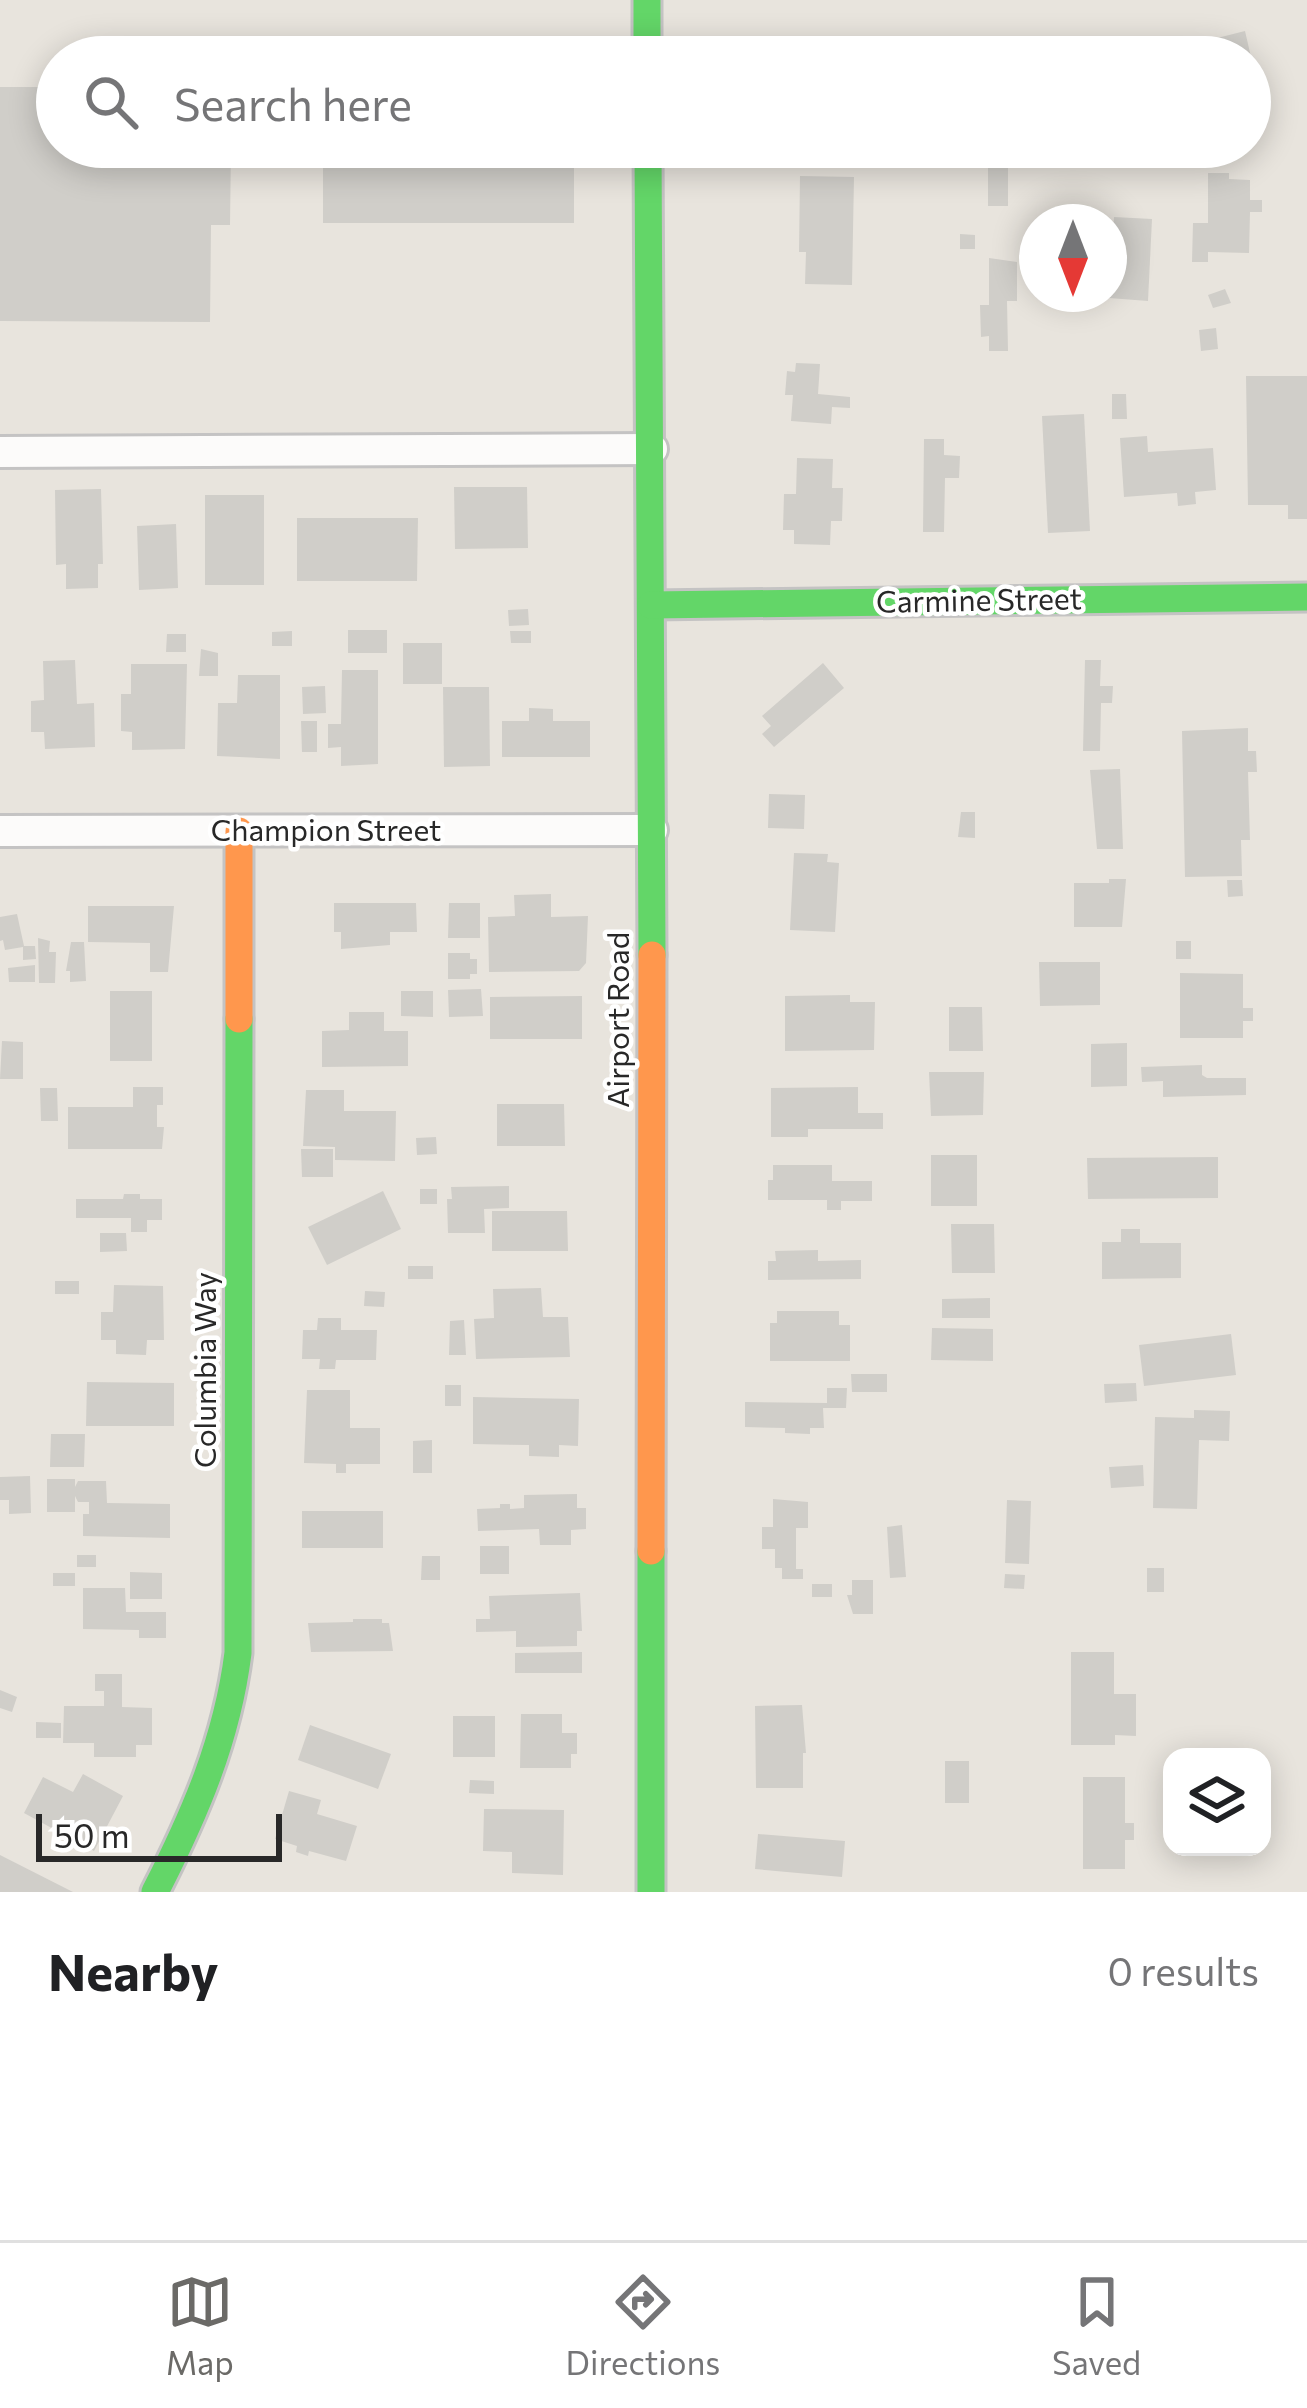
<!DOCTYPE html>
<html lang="en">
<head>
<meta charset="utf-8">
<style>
	:root { --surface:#fff; --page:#f2f2f2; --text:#202124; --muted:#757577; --line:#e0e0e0; --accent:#6b6a67 }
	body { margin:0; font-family:Commissioner,sans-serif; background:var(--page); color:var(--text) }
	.controls { position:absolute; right:36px; bottom:36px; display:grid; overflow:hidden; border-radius:24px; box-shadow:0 6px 30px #0003 }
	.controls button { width:108px; height:108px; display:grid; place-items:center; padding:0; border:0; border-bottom:3px solid var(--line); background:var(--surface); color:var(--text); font:60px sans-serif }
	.compass { position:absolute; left:1019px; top:204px; width:108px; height:108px; border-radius:50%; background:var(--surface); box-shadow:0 6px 30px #0003; rotate:180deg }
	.scale { position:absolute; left:36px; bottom:30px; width:246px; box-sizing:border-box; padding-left:12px; border:6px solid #282828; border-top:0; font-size:33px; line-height:42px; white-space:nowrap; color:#282828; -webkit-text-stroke:9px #fff; paint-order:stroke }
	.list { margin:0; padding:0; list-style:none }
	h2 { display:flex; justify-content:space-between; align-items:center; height:156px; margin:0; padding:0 48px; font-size:51px }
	h2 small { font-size:39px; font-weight:400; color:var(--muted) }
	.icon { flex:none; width:66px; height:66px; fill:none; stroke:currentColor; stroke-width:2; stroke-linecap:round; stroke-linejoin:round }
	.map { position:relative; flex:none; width:1307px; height:1892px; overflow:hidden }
	.search { position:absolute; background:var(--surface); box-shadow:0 6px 30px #0003; left:36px; right:36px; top:36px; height:132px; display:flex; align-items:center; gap:30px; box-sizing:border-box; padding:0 42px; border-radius:66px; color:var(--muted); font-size:45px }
	.sheet { height:348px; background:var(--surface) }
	nav { display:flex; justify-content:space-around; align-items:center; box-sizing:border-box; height:168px; border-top:3px solid var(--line); background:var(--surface); font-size:33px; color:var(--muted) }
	nav a { display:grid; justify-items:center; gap:6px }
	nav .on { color:var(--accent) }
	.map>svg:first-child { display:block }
	.building { fill:#d0cec9 }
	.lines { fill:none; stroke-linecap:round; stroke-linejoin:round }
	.street-casing { stroke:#c4c3c3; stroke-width:36 }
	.fast-casing { stroke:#c4c3c3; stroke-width:33 }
	.slow-casing { stroke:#c4c3c3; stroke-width:33 }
	.street { stroke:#fcfbfa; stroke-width:30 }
	.fast { stroke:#63d668; stroke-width:27 }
	.slow { stroke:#ff974d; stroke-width:27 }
	.labels { text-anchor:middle; stroke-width:9; stroke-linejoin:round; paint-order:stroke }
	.street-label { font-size:30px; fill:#282828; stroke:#fff }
</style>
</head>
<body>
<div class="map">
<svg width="1307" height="1892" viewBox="0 0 1307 1892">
	<rect width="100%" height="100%" fill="#e8e4dd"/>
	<g class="building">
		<path d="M 1245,31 L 1251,57 L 1151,57 L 1150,55 Z"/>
		<path d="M 0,87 L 57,87 L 57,147 L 231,147 L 230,225 L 211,225 L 210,322 L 0,321 Z"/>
		<rect x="323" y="147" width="251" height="76"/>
		<rect x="988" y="147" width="20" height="59"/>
		<path d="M 1208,173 L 1229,173 L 1229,179 L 1250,180 L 1250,200 L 1262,200 L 1262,212 L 1250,212 L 1249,253 L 1208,252 L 1208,262 L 1192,262 L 1193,223 L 1208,223 Z"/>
		<path d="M 800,176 L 854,177 L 852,285 L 805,284 L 806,252 L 799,252 Z"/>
		<path d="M 1114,217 L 1152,219 L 1148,301 L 1109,298 Z"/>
		<path d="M 960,234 L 975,235 L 975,249 L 960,249 Z"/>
		<path d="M 989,258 L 1017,262 L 1017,301 L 1007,301 L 1008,351 L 989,351 L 989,336 L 981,337 L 980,305 L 989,305 Z"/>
		<path d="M 1225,289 L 1231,303 L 1213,308 L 1208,295 Z"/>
		<path d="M 1216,328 L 1218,349 L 1201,351 L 1199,330 Z"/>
		<path d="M 796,363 L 820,364 L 818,394 L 850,397 L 850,408 L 832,407 L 831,424 L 791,421 L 793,395 L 785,395 L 787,371 L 795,372 Z"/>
		<path d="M 1246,376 L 1307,376 L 1307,519 L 1288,519 L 1288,505 L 1248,505 Z"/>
		<path d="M 1112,394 L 1126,394 L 1127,419 L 1112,419 Z"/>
		<path d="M 1084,414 L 1090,531 L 1048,533 L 1042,416 Z"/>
		<path d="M 1147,436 L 1148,452 L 1213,448 L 1216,490 L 1195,492 L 1196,504 L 1178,506 L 1177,493 L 1124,497 L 1120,438 Z"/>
		<path d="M 924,439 L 944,439 L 944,455 L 960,456 L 959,478 L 945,478 L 944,532 L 923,532 Z"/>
		<path d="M 797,458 L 833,459 L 832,488 L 843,488 L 842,521 L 831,521 L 830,545 L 794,544 L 794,530 L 783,530 L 784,494 L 796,494 Z"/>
		<path d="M 454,487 L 527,487 L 528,548 L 455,549 Z"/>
		<path d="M 101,489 L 103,564 L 98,564 L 98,588 L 66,589 L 66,564 L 56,565 L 55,490 Z"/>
		<rect x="205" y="495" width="59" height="90"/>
		<path d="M 297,518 L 418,518 L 417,581 L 297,581 Z"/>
		<path d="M 176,524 L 178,588 L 139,590 L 137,526 Z"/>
		<path d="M 528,609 L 529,625 L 509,626 L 508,610 Z"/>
		<rect x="348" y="630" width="39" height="23"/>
		<path d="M 292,631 L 292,646 L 272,646 L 272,632 Z"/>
		<path d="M 510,631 L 531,631 L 531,643 L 511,643 Z"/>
		<path d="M 167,634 L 186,634 L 186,652 L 166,652 Z"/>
		<rect x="403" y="643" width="39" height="41"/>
		<path d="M 201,649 L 218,653 L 218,676 L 199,676 Z"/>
		<path d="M 75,660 L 77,704 L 94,703 L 95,747 L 45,749 L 44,732 L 31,732 L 31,701 L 44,700 L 43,661 Z"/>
		<path d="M 1085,660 L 1101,660 L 1100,686 L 1113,686 L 1112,703 L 1101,703 L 1100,751 L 1083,751 Z"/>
		<path d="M 823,663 L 844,688 L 774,747 L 762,734 L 771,726 L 762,716 Z"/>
		<path d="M 131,664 L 187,664 L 185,749 L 132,750 L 132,732 L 121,731 L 121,694 L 131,694 Z"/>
		<path d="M 342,670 L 378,670 L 378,764 L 341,766 L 341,747 L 328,748 L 328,724 L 341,724 Z"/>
		<path d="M 238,675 L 280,675 L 280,759 L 217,756 L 218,703 L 237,703 Z"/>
		<path d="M 325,686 L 326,713 L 303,714 L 302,687 Z"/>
		<path d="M 443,687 L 489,687 L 490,766 L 444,767 Z"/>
		<path d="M 529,708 L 553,709 L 553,721 L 590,721 L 590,757 L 502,757 L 502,721 L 529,721 Z"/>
		<path d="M 301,721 L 317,721 L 317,752 L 302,752 Z"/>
		<path d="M 1248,728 L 1248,751 L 1256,751 L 1257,772 L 1248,772 L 1250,840 L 1241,840 L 1242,876 L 1185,877 L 1182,731 Z"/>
		<path d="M 1120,769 L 1123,849 L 1097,849 L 1090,770 Z"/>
		<path d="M 769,794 L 805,795 L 804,829 L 768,828 Z"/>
		<path d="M 961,812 L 975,812 L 975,838 L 958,837 Z"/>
		<path d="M 794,853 L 828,854 L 827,862 L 839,863 L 835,932 L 790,930 Z"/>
		<path d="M 1109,879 L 1126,879 L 1122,927 L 1074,927 L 1074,883 L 1109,883 Z"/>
		<path d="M 1227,880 L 1242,880 L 1243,896 L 1228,897 Z"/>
		<path d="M 551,894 L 551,917 L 588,916 L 586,963 L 579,971 L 489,972 L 488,917 L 515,916 L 514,895 Z"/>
		<path d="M 334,903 L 416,903 L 417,932 L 390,932 L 390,945 L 341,949 L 341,932 L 334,932 Z"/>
		<path d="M 449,903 L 480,903 L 480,938 L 448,938 Z"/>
		<path d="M 88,906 L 174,906 L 168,972 L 150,972 L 150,943 L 88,942 Z"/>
		<path d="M 17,914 L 24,946 L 35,946 L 36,959 L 23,960 L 23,947 L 5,950 L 3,940 L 0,941 L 0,917 Z"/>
		<path d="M 38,938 L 50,941 L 49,952 L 56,952 L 55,983 L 39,983 Z"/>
		<rect x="1176" y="941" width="15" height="18"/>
		<path d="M 71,942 L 84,942 L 86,981 L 70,982 L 70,971 L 66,971 Z"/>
		<path d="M 448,953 L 470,953 L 470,959 L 477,959 L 477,974 L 470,974 L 470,979 L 448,979 Z"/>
		<path d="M 1039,962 L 1100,962 L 1100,1005 L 1040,1006 Z"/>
		<path d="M 35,965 L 35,982 L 9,982 L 8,968 Z"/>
		<path d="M 1180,973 L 1243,974 L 1243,1008 L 1253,1008 L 1253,1021 L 1243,1021 L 1243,1038 L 1180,1038 Z"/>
		<path d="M 481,989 L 483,1016 L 449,1017 L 448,990 Z"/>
		<rect x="110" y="991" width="42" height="70"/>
		<path d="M 401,991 L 433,991 L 433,1017 L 401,1016 Z"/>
		<path d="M 850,995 L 850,1002 L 875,1002 L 874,1050 L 785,1051 L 785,996 Z"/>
		<path d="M 582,996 L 582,1039 L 490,1039 L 490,997 Z"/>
		<path d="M 949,1007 L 982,1007 L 983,1051 L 949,1051 Z"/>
		<path d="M 349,1012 L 384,1012 L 384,1031 L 408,1031 L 408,1066 L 322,1067 L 322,1031 L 349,1030 Z"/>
		<path d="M 2,1041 L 23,1042 L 23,1079 L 0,1079 Z"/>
		<path d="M 1127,1043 L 1127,1086 L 1091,1087 L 1091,1044 Z"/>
		<path d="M 1202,1065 L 1202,1075 L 1207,1078 L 1246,1078 L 1246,1095 L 1163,1097 L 1163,1081 L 1142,1082 L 1141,1067 Z"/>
		<path d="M 929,1072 L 984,1072 L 983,1115 L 931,1116 Z"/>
		<path d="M 133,1087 L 163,1087 L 163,1105 L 157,1105 L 157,1127 L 164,1127 L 162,1149 L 68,1149 L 68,1107 L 133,1107 Z"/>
		<path d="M 858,1087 L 858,1113 L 883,1113 L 883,1129 L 808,1129 L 808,1137 L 771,1137 L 771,1088 Z"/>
		<path d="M 40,1088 L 57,1088 L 58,1121 L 41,1121 Z"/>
		<path d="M 306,1090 L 344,1090 L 344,1111 L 396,1111 L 395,1161 L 335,1160 L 335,1147 L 303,1146 Z"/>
		<path d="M 497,1104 L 564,1104 L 565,1146 L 497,1146 Z"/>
		<path d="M 436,1137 L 437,1154 L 417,1155 L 416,1138 Z"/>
		<path d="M 301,1149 L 333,1149 L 333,1177 L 302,1177 Z"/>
		<rect x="931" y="1155" width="46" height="51"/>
		<path d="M 1218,1157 L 1218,1198 L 1088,1199 L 1087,1158 Z"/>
		<path d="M 773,1165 L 832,1165 L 832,1181 L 872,1181 L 872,1201 L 841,1201 L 841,1210 L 827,1210 L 827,1200 L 768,1200 L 768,1180 L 773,1180 Z"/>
		<path d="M 509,1186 L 509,1208 L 484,1209 L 485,1233 L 448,1233 L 447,1199 L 452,1199 L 451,1187 Z"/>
		<rect x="420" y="1189" width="17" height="15"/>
		<path d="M 383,1191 L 401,1229 L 327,1265 L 308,1227 Z"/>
		<path d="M 124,1194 L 140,1194 L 140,1199 L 162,1199 L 162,1220 L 147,1220 L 147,1232 L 131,1232 L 131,1218 L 76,1218 L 76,1199 L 123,1199 Z"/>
		<path d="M 492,1211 L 567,1211 L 568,1251 L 492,1251 Z"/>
		<path d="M 951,1224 L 994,1224 L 995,1273 L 952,1273 Z"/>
		<path d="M 1121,1229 L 1140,1229 L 1140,1243 L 1181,1243 L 1181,1278 L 1102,1279 L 1102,1242 L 1121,1242 Z"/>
		<path d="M 100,1233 L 126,1233 L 127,1251 L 100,1252 Z"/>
		<path d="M 818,1250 L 818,1261 L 861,1260 L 861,1279 L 768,1280 L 768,1261 L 776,1261 L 775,1251 Z"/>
		<rect x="408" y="1266" width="25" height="13"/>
		<rect x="55" y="1281" width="24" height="13"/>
		<path d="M 114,1285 L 163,1286 L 164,1340 L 147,1340 L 146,1355 L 116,1354 L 116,1340 L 101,1340 L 101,1312 L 113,1312 Z"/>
		<path d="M 541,1288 L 543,1317 L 568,1317 L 570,1357 L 476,1359 L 474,1319 L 494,1318 L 493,1289 Z"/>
		<path d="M 365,1291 L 385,1292 L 384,1307 L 364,1306 Z"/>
		<path d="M 990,1298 L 990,1318 L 942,1318 L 942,1299 Z"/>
		<path d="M 777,1311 L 839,1311 L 839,1325 L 850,1325 L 850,1361 L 770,1361 L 770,1323 L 777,1323 Z"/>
		<path d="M 318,1318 L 341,1318 L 341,1330 L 377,1330 L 376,1360 L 336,1360 L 335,1369 L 319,1369 L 320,1359 L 302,1359 L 303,1330 L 317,1330 Z"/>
		<path d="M 464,1320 L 466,1355 L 449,1355 L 450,1321 Z"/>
		<path d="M 932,1328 L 993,1329 L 993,1361 L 931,1360 Z"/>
		<path d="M 1231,1334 L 1236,1375 L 1144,1386 L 1139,1345 Z"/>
		<path d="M 851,1374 L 887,1374 L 887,1392 L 852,1392 Z"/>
		<path d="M 87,1382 L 174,1383 L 174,1426 L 86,1426 Z"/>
		<path d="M 1136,1383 L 1137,1401 L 1105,1403 L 1104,1384 Z"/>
		<rect x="445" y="1385" width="16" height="21"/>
		<path d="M 827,1388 L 847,1388 L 846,1408 L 823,1408 L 824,1428 L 810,1428 L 810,1434 L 785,1433 L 785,1428 L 745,1427 L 745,1402 L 827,1403 Z"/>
		<path d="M 307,1390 L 350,1390 L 350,1428 L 380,1428 L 380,1464 L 346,1464 L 346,1473 L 336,1473 L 336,1464 L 304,1463 Z"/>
		<path d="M 473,1397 L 579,1399 L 578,1446 L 559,1445 L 559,1457 L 529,1456 L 529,1445 L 473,1444 Z"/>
		<path d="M 1194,1410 L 1230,1411 L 1229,1441 L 1199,1440 L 1197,1509 L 1153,1508 L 1155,1417 L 1194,1418 Z"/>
		<path d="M 51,1434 L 85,1434 L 84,1467 L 50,1467 Z"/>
		<path d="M 432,1440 L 432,1473 L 413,1473 L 413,1441 Z"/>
		<path d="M 1143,1465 L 1144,1486 L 1111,1488 L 1109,1467 Z"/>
		<path d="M 30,1476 L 31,1513 L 9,1514 L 9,1500 L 0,1500 L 0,1477 Z"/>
		<path d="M 47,1479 L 75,1479 L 75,1487 L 78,1481 L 106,1481 L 107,1503 L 170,1504 L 170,1538 L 83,1536 L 83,1514 L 89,1514 L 89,1502 L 78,1502 L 75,1496 L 75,1512 L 47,1512 Z"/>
		<path d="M 577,1494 L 577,1508 L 586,1508 L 586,1529 L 571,1530 L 571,1545 L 540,1545 L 539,1529 L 478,1531 L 477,1509 L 500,1508 L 500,1504 L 510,1504 L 510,1509 L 524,1508 L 524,1495 Z"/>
		<path d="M 773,1499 L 808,1502 L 808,1528 L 796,1528 L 796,1569 L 803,1569 L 803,1579 L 782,1579 L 782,1568 L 775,1568 L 775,1549 L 762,1549 L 762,1527 L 773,1527 Z"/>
		<path d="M 1007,1500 L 1031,1501 L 1029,1564 L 1005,1563 Z"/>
		<rect x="302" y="1511" width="81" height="37"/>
		<path d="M 902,1525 L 906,1577 L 890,1578 L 887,1527 Z"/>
		<rect x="480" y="1546" width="29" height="28"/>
		<rect x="77" y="1555" width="19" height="12"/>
		<path d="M 422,1556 L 440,1556 L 440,1580 L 421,1580 Z"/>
		<rect x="1147" y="1568" width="17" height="24"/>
		<path d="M 130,1572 L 162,1573 L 162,1599 L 130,1599 Z"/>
		<rect x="53" y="1573" width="22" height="13"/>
		<path d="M 1005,1574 L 1025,1575 L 1024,1589 L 1004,1588 Z"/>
		<path d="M 852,1580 L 873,1580 L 873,1614 L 853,1614 L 847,1595 L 852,1595 Z"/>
		<rect x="812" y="1584" width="20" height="13"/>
		<path d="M 83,1588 L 125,1588 L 126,1612 L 166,1612 L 166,1638 L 139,1638 L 139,1630 L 83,1629 Z"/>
		<path d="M 580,1593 L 582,1631 L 577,1631 L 577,1646 L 516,1647 L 516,1631 L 476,1632 L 476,1619 L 490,1619 L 489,1596 Z"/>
		<path d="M 353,1619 L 382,1619 L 382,1623 L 389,1623 L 393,1651 L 311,1652 L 308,1623 L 353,1622 Z"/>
		<path d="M 582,1652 L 582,1673 L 515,1673 L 515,1653 Z"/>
		<path d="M 1071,1652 L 1114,1652 L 1114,1694 L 1136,1694 L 1136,1736 L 1115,1735 L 1115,1745 L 1071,1745 Z"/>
		<path d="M 95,1674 L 122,1674 L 122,1707 L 152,1708 L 152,1745 L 136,1745 L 136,1757 L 94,1757 L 94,1743 L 63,1743 L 64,1706 L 104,1706 L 104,1691 L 95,1691 Z"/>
		<path d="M 0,1690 L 17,1697 L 12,1712 L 0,1708 Z"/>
		<path d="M 802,1705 L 806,1753 L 803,1753 L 803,1788 L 756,1788 L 755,1706 Z"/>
		<path d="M 521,1714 L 562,1714 L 562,1733 L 577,1733 L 577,1754 L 571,1754 L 571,1768 L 520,1768 Z"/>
		<rect x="453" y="1716" width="42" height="41"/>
		<path d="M 36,1722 L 61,1723 L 61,1738 L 36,1738 Z"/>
		<path d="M 310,1725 L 391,1754 L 378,1789 L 298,1760 Z"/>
		<rect x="945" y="1761" width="24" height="42"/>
		<path d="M 83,1774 L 123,1796 L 94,1851 L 24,1813 L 43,1777 L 73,1792 Z"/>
		<path d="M 1083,1777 L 1125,1777 L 1125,1823 L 1134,1823 L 1134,1840 L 1125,1840 L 1125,1869 L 1083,1869 Z"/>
		<path d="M 470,1780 L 494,1781 L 494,1794 L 469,1793 Z"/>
		<path d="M 289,1791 L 321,1800 L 317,1814 L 357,1826 L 346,1861 L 309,1851 L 308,1856 L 296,1852 L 297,1846 L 275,1839 Z"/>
		<path d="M 484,1809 L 564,1810 L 563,1875 L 512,1873 L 512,1852 L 483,1851 Z"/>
		<path d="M 758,1834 L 845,1841 L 842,1877 L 755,1869 Z"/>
		<path d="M 0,1855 L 73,1892 L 0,1892 Z"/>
	</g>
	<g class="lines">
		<g class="street-casing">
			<g id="street">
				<path d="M 0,452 L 652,449"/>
				<path d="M 0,831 L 652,830"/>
			</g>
		</g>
		<g class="fast-casing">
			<g id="fast">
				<path d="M 647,0 L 647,57"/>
				<path d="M 648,147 L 652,955"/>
				<path d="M 651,605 L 1307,597"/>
				<path d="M 155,1892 C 195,1814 227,1740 238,1653 L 239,1019"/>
				<path d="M 651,1892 L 651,1551"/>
			</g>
		</g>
		<g class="slow-casing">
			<g id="slow">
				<path d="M 239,1019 L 239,831"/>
				<path d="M 651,1551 L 652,955"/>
			</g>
		</g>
		<use href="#street" class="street"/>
		<use href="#fast" class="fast"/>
		<use href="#slow" class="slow"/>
	</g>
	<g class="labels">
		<g class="street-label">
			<text transform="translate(979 601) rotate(-1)" y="10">Carmine Street</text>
			<text x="326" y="841">Champion Street</text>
			<text transform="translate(619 1020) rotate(-90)" y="10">Airport Road</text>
			<text transform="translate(206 1370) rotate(-90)" y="10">Columbia Way</text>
		</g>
	</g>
</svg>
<div class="controls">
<button><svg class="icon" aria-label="layers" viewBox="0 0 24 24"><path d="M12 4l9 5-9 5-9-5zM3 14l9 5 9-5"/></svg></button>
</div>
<svg class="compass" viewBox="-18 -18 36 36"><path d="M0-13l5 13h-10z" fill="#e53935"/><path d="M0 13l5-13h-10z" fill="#757577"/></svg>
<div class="scale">50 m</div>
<div class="search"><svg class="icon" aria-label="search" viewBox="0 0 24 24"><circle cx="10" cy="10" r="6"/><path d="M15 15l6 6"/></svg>Search here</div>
</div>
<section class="sheet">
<h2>Nearby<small>0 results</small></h2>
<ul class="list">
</ul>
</section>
<nav>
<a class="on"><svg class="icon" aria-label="map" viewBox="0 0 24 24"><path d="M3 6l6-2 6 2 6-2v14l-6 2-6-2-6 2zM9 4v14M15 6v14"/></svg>Map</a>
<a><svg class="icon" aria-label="directions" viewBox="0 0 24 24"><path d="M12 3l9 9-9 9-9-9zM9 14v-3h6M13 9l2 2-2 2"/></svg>Directions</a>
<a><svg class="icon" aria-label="saved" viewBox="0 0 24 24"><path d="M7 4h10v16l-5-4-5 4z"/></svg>Saved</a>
</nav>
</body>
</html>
